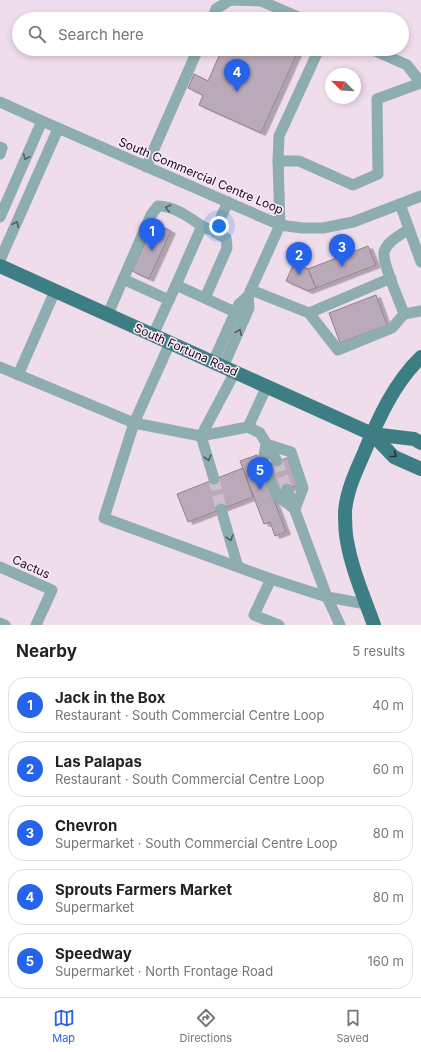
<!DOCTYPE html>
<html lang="en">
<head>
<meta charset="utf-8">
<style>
	:root { --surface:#fff; --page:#f6f6f6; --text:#222; --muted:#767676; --line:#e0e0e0; --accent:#2563eb }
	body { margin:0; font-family:Inter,sans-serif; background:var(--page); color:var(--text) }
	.compass { position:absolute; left:325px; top:68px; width:36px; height:36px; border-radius:50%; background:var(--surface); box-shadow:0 2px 6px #0003; rotate:294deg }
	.you { position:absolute; left:219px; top:226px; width:14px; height:14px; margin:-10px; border:3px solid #fff; border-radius:50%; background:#1a73e8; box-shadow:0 0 0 6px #1a73e833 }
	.badge { display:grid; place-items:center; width:26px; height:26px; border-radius:50%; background:var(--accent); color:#fff; font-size:13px; font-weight:700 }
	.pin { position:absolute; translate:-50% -33px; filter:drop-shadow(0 1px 2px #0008) }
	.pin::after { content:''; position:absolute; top:21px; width:14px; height:12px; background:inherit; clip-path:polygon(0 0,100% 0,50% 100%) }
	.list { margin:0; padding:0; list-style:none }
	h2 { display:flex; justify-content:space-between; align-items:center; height:52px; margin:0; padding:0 16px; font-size:17px }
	h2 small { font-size:13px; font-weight:400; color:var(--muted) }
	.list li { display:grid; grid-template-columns:26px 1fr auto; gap:12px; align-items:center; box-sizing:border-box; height:56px; margin:0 8px 8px; padding:0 8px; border:1px solid var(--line); border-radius:16px }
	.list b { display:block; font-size:15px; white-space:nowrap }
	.list p { margin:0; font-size:13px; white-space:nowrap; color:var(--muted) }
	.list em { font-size:13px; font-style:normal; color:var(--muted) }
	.icon { flex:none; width:22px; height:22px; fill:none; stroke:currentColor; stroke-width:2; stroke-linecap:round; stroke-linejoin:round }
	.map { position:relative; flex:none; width:421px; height:625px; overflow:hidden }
	.search { position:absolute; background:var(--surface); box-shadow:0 2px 6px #0003; left:12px; right:12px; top:12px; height:44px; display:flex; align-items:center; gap:10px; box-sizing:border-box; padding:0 14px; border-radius:22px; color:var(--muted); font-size:15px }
	.sheet { height:372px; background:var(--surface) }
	nav { display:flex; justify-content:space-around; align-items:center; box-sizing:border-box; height:56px; border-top:1px solid var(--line); background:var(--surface); font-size:11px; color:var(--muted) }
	nav a { display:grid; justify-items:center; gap:2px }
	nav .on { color:var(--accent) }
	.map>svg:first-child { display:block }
	.building { fill:#baa9b8; stroke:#91818e; filter:url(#shadow) }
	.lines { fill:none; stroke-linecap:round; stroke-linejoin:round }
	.minor-tunnel { stroke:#cebecb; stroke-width:11; stroke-dasharray:11 5.5; stroke-linecap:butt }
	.minor { stroke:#8dadb0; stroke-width:11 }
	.major { stroke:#3d7e84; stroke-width:14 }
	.oneway { stroke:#505c60 }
	.oneway2 { stroke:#213439 }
	.labels { text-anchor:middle; stroke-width:3; stroke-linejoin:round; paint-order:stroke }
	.street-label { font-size:12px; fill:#120c11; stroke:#fceafa }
</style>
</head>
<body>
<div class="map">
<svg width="421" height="625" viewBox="0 0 421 625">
	<defs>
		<filter id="shadow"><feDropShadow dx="4.5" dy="2.5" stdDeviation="0" flood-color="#0004"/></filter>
	</defs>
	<rect width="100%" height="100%" fill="#efddec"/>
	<g class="building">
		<path d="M 222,49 L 254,49 L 266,55 L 269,49 L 299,49 L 261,133 L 199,105 L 203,95 L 188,88 L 194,74 L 208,81 Z"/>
		<path d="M 154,223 L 171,231 L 149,279 L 132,271 Z"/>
		<path d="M 368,246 L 376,265 L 316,288 L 308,269 Z"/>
		<path d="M 294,263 L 308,269 L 316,288 L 308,291 L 286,281 Z"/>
		<path d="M 376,295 L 387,325 L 340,343 L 329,313 Z"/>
		<path d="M 257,455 L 286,532 L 275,536 L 270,522 L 264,524 L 240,461 Z"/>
		<path d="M 290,457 L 301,484 L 277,493 L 266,465 Z"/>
		<path d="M 243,468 L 253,497 L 188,522 L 177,494 Z"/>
	</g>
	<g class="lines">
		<g class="minor-tunnel">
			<path d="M 277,461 L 287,489"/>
			<path d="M 214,479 L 221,509"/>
		</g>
		<g class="minor">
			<path d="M 212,19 L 216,9 L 230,0 L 261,1 L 303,19"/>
			<path d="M 371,49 L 407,65 L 421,83"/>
			<path d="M 0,102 L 42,121 L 280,225 L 302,228 L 323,228 L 353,222 L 421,196"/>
			<path d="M 0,147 L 2,148 L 0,154"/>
			<path d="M 278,161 L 299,161 L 353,185 L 378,174 L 377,99 L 421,83"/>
			<path d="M 146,167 L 198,49"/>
			<path d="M 400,204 L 421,262"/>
			<path d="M 0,217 L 42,121"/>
			<path d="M 409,229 C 401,235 387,241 384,252 C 382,263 400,302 404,314 L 421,311"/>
			<path d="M 0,260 L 58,129"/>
			<path d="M 123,279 L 169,300"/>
			<path d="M 176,285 L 202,226 L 208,229"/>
			<path d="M 251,290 L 309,313 L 391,278"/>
			<path d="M 205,298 L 227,248 L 226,238 L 214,232 L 228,202"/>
			<path d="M 309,313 L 338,350 L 392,328 L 404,314"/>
			<path d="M 108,314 L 151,215 L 158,206 C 174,206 189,217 202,226"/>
			<path d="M 153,335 L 176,285 L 235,312"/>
			<path d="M 213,362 L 239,304 L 248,296 L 280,225 L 278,161 L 279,136 L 319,49"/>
			<path d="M 0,367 L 134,423 L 170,343"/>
			<path d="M 223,367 L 249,308 L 248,296"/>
			<path d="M 235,372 L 201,436 L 134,423 L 104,518 L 271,579 L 327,597 L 366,604"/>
			<path d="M 18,375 L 55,291"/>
			<path d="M 248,427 L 260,433 L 277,461"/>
			<path d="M 266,444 L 291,452 L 303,488 L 295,509 L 276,495 L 263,462 Z"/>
			<path d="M 214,479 L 201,436 L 248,427 L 267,386"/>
			<path d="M 287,489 L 327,597 L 340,625"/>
			<path d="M 221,509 L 238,567"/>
			<path d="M 0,567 L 52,590 L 36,625"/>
			<path d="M 271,579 L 254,615 L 279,625"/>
			<path d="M 0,623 L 5,625"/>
		</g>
		<g class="major">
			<path d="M 0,266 L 372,434 L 414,439 L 421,443"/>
			<path d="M 372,434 L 394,457 L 421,469"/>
			<path d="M 374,625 C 364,597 352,570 347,541 C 345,532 345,520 345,511 C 347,490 356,471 364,453 C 378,419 394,383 421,357"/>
		</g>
	</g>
	<defs><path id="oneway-chevron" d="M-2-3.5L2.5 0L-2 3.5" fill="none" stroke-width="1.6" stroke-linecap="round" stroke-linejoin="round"/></defs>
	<g class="oneway">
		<use href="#oneway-chevron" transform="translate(26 157) rotate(114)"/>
		<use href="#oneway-chevron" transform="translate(168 208) rotate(-166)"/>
		<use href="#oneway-chevron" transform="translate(16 224) rotate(-66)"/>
		<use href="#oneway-chevron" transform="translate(239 332) rotate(-66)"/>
		<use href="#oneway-chevron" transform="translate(208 458) rotate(74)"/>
		<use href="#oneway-chevron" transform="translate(230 538) rotate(74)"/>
	</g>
	<use class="oneway2" href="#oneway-chevron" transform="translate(394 455) rotate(38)"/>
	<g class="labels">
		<g class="street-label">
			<text transform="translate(201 176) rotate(23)" y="4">South Commercial Centre Loop</text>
			<text transform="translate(186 350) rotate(24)" y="4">South Fortuna Road</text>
			<text transform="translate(31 567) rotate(24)" y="4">Cactus</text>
		</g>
	</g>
</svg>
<svg class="compass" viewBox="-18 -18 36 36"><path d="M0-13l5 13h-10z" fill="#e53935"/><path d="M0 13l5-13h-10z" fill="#767676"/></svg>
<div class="you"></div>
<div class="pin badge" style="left:152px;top:251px">1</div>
<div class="pin badge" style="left:299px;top:275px">2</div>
<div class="pin badge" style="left:342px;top:267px">3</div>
<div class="pin badge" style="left:237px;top:92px">4</div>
<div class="pin badge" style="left:260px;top:490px">5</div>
<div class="search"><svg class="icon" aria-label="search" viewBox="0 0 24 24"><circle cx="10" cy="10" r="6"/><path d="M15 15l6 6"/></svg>Search here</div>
</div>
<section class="sheet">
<h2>Nearby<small>5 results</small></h2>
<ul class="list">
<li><span class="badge">1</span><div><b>Jack in the Box</b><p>Restaurant · South Commercial Centre Loop</p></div><em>40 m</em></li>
<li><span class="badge">2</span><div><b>Las Palapas</b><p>Restaurant · South Commercial Centre Loop</p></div><em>60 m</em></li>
<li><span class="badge">3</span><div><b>Chevron</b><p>Supermarket · South Commercial Centre Loop</p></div><em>80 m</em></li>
<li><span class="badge">4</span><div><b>Sprouts Farmers Market</b><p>Supermarket</p></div><em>80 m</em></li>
<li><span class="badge">5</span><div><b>Speedway</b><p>Supermarket · North Frontage Road</p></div><em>160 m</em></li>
</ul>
</section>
<nav>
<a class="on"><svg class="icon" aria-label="map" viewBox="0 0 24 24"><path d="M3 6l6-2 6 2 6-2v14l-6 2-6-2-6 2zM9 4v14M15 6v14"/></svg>Map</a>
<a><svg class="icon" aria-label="directions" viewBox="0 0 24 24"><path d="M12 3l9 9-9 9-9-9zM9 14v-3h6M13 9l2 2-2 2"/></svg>Directions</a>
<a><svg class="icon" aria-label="saved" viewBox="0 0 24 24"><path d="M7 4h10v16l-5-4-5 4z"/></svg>Saved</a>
</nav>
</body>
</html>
